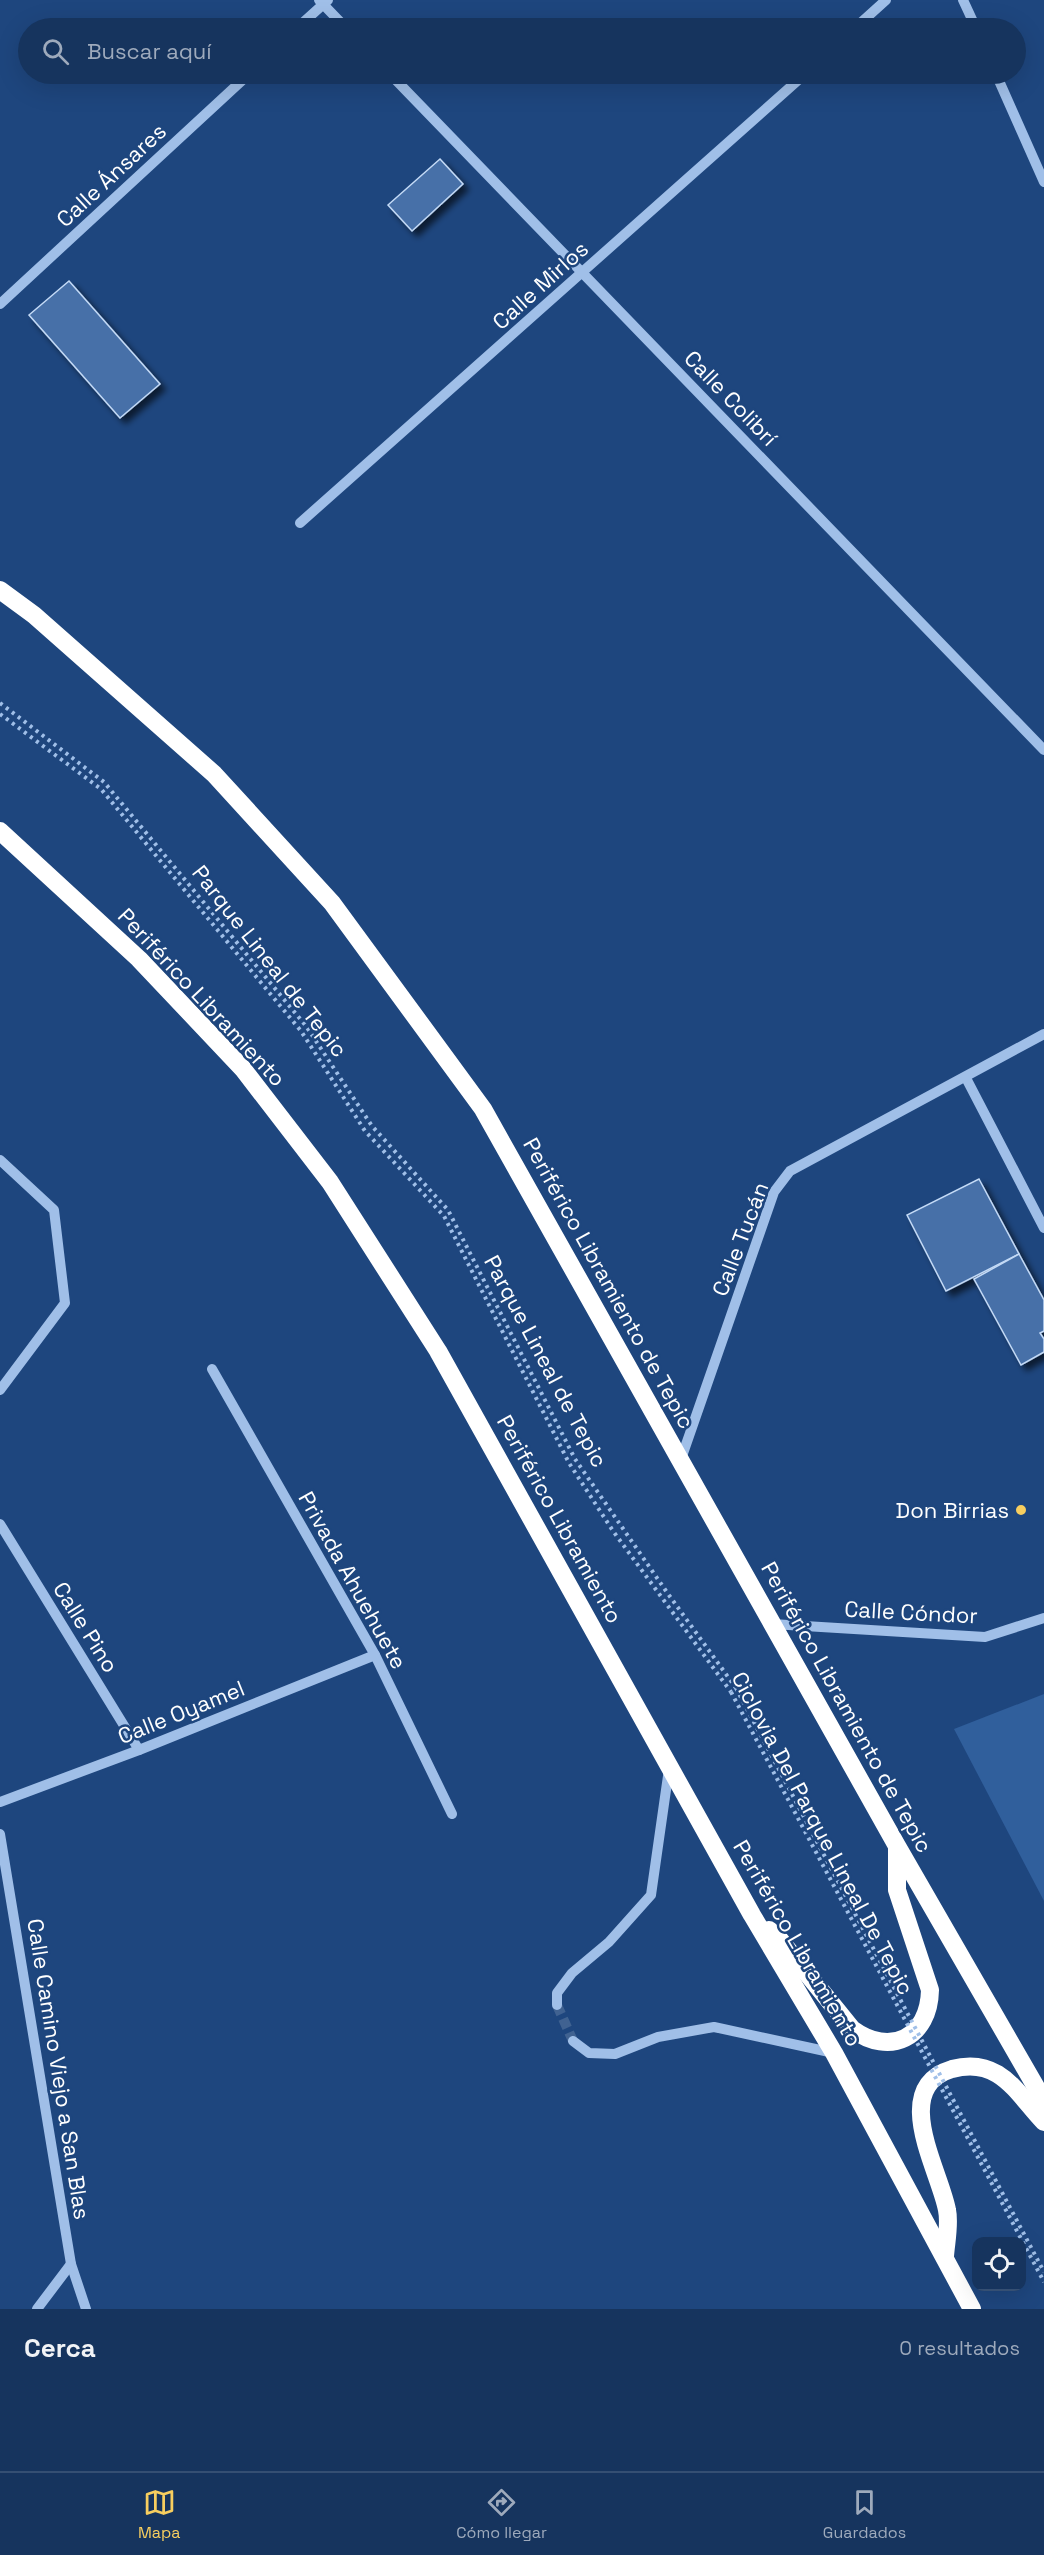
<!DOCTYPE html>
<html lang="es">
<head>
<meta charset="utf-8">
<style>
	:root { --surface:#16345e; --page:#233f67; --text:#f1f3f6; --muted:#9eaabc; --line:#354f73; --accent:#f7ce5f }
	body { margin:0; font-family:"Space Grotesk",sans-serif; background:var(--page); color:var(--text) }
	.controls { position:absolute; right:18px; bottom:18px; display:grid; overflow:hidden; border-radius:12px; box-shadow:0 6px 24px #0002 }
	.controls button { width:54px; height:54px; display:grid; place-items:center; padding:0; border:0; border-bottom:2px solid var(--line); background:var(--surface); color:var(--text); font:30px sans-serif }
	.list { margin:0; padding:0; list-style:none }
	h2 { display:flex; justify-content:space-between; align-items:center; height:78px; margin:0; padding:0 24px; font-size:26px }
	h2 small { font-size:20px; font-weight:400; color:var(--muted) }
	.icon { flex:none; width:33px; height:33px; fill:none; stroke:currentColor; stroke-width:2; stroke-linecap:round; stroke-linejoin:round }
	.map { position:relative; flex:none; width:1044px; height:2309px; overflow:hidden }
	.search { position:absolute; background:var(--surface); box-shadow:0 6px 24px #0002; left:18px; right:18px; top:18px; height:66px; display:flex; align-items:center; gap:15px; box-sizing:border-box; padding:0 21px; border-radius:33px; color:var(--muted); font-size:22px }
	.sheet { height:162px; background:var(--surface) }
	nav { display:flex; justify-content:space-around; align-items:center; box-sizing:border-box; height:84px; border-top:2px solid var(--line); background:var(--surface); font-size:16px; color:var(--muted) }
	nav a { display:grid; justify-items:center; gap:3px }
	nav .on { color:var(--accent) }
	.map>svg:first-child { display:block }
	.green { fill:#305f9c }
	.building { fill:#4670a8; stroke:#c4daf6; stroke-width:1.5; filter:url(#shadow) }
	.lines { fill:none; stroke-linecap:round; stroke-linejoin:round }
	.minor-tunnel { stroke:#406291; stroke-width:10; stroke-dasharray:10 5; stroke-linecap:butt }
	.path { stroke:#a0bfe8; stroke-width:4; stroke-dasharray:3 4.5; stroke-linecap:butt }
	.minor { stroke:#a0bfe8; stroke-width:10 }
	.highway { stroke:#fff; stroke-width:18 }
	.path-bridge { stroke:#a0bfe8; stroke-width:4; stroke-dasharray:3 4.5; stroke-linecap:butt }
	.poi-dot { fill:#f7ce5f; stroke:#1e467e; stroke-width:2 }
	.labels { text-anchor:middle; stroke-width:5; stroke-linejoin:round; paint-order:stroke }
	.street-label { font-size:22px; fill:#fff; stroke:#1e467e }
	.poi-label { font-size:22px; fill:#fff; stroke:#1e467e; text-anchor:end }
</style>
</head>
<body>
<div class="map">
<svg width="1044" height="2309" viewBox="0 0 1044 2309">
	<defs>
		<filter id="shadow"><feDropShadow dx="5.5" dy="5.5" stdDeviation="3" flood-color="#0009"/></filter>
	</defs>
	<rect width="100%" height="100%" fill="#1e467e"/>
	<path class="green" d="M 1044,1694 L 1044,1901 L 954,1729 Z"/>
	<g class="building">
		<path d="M 440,159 L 463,184 L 412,231 L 388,205 Z"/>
		<path d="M 69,281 L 160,384 L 120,418 L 29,315 Z"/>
		<path d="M 979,1179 L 1019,1254 L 946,1291 L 907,1215 Z"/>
		<path d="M 1019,1254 L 1044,1300 L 1044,1331 L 1040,1333 L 1044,1339 L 1044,1352 L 1021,1365 L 974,1279 Z"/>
	</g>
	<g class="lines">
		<path class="minor-tunnel" d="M 557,2005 L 573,2041"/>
		<g class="path">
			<path d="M 0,703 L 104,782 L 306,1026 L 372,1126 L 448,1210 L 575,1459 L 666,1591 L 736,1688"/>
			<path d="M 0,714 L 101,789 L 301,1031 L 365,1131 L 444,1216 L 569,1463 L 613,1531 L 731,1692"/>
		</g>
		<g class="minor">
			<path d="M 319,0 L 346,28"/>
			<path d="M 963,0 L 976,28"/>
			<path d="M 297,28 L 328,0"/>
			<path d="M 855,28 L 886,0"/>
			<path d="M 390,74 L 1044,750"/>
			<path d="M 996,74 L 1044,182"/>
			<path d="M 0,304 L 249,74"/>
			<path d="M 300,523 L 805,74"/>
			<path d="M 966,1078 L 1044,1228"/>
			<path d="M 0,1160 L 54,1210 L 65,1303 L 0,1390"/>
			<path d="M 212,1369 L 375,1655 L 452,1814"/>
			<path d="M 681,1459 L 774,1192 L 790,1171 L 1044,1034"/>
			<path d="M 0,1524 L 139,1750"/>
			<path d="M 772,1624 L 985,1637 L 1044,1618"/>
			<path d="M 0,1802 L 139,1750 L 375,1655"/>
			<path d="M 0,1834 L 71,2264 L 86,2309"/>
			<path d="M 557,2005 L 557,1993 L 572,1973 L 609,1942 L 651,1895 L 669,1769"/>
			<path d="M 573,2041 L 589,2053 L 615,2054 L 658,2037 L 714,2027 L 834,2053"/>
			<path d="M 37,2309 L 71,2264"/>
		</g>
		<g class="highway">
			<path d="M 0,590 L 34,615 L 214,774 L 332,903 L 483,1109 L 897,1846 L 1044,2101"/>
			<path d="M 0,831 L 139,959 L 243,1069 L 330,1182 L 438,1351 L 752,1915 L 834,2053 L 972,2309"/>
			<path d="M 769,1930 L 780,1940 L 852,2029 C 890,2057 929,2038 930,1990 L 897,1890 L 897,1848"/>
			<path d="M 945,2256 C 946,2242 950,2224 947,2210 C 940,2171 889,2088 952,2069 C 1000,2056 1017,2094 1044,2122"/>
		</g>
		<g class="path-bridge">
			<path d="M 736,1688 L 1044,2272"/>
			<path d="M 731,1692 L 1044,2282"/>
		</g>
	</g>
	<circle class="poi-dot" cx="1021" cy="1510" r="6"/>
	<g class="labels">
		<g class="street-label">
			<text transform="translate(111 175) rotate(-43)" y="8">Calle Ánsares</text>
			<text transform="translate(540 285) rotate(-42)" y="8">Calle Mirlos</text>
			<text transform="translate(731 398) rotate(46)" y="8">Calle Colibrí</text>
			<text transform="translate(270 961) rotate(52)" y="8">Parque Lineal de Tepic</text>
			<text transform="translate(202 997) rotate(47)" y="8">Periférico Libramiento</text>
			<text transform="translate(740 1239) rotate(-69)" y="8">Calle Tucán</text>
			<text transform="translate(609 1283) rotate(61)" y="8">Periférico Libramiento de Tepic</text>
			<text transform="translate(546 1361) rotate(62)" y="8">Parque Lineal de Tepic</text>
			<text transform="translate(560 1519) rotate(61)" y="8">Periférico Libramiento</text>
			<text transform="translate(353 1580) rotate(61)" y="8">Privada Ahuehuete</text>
			<text transform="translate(911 1612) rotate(3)" y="8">Calle Cóndor</text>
			<text transform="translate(86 1627) rotate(58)" y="8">Calle Pino</text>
			<text transform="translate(847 1707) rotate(61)" y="8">Periférico Libramiento de Tepic</text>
			<text transform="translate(181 1712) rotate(-22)" y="8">Calle Oyamel</text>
			<text transform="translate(823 1833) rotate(62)" y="8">Ciclovia Del Parque Lineal De Tepic</text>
			<text transform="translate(798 1943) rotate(60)" y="8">Periférico Libramiento</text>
			<text transform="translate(59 2069) rotate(81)" y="8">Calle Camino Viejo a San Blas</text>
		</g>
		<g class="poi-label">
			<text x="1009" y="1518">Don Birrias</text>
		</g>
	</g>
</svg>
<div class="controls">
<button><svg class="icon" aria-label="locate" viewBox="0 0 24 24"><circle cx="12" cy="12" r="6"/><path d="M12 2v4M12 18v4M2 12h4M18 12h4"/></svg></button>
</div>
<div class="search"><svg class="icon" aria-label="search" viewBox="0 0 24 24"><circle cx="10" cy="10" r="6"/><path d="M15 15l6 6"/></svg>Buscar aquí</div>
</div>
<section class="sheet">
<h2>Cerca<small>0 resultados</small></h2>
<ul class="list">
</ul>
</section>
<nav>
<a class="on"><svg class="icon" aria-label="map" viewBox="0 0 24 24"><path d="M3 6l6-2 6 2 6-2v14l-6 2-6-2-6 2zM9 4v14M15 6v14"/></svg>Mapa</a>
<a><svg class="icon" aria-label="directions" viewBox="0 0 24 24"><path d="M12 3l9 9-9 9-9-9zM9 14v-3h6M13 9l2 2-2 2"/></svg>Cómo llegar</a>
<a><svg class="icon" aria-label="saved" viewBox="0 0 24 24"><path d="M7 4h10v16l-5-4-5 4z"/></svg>Guardados</a>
</nav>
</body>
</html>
